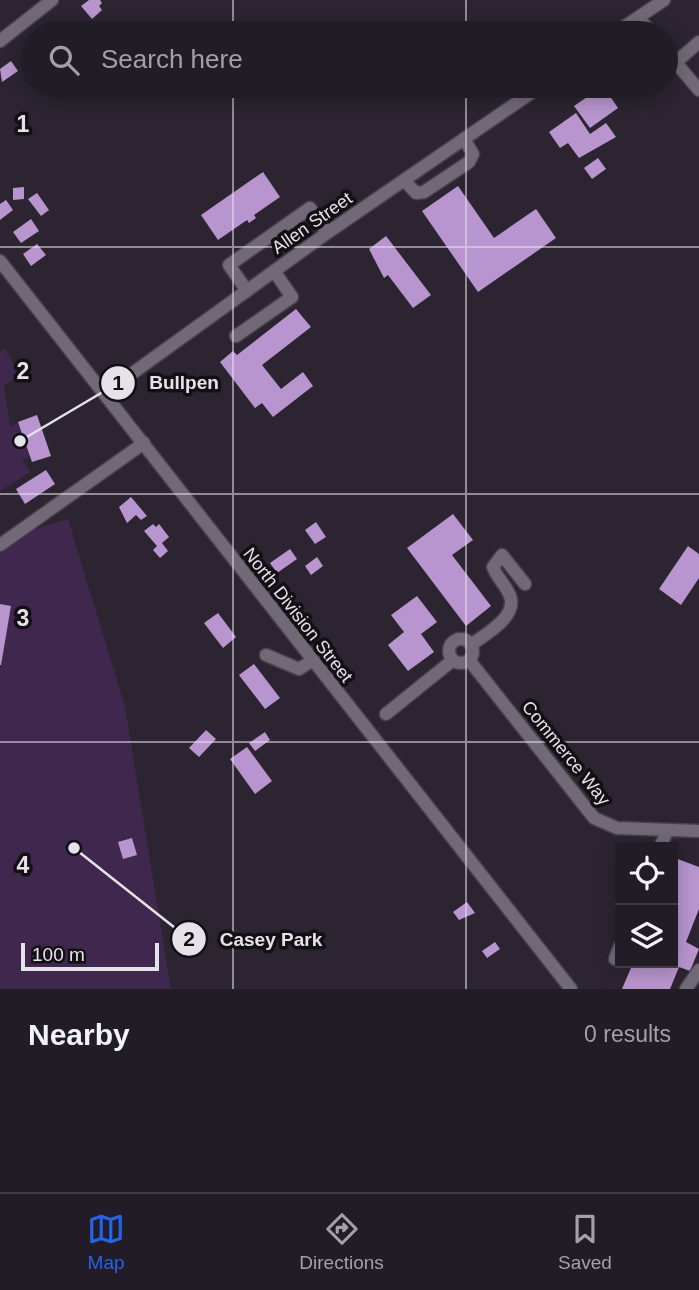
<!DOCTYPE html>
<html lang="en">
<head>
<meta charset="utf-8">
<style>
	:root { --surface:#211c25; --page:#2d2932; --text:#f1f3f6; --muted:#a2a1a7; --line:#3e3a42; --accent:#2563eb }
	body { margin:0; font-family:Helvetica,sans-serif; background:var(--page); color:var(--text) }
	.controls { position:absolute; right:21px; bottom:21px; display:grid; overflow:hidden; border-radius:0px; box-shadow:0 4px 18px #0003 }
	.controls button { width:63px; height:63px; display:grid; place-items:center; padding:0; border:0; border-bottom:2px solid var(--line); background:var(--surface); color:var(--text); font:35px sans-serif }
	.scale { position:absolute; left:21px; bottom:18px; width:138px; box-sizing:border-box; padding-left:7px; border:4px solid #e6e2e9; border-top:0; font-size:19px; line-height:24px; white-space:nowrap; color:#e6e2e9; -webkit-text-stroke:5px #131015; paint-order:stroke }
	.list { margin:0; padding:0; list-style:none }
	h2 { display:flex; justify-content:space-between; align-items:center; height:91px; margin:0; padding:0 28px; font-size:30px }
	h2 small { font-size:23px; font-weight:400; color:var(--muted) }
	.icon { flex:none; width:38px; height:38px; fill:none; stroke:currentColor; stroke-width:2; stroke-linecap:round; stroke-linejoin:round }
	.map { position:relative; flex:none; width:699px; height:989px; overflow:hidden }
	.search { position:absolute; background:var(--surface); box-shadow:0 4px 18px #0003; left:21px; right:21px; top:21px; height:77px; display:flex; align-items:center; gap:18px; box-sizing:border-box; padding:0 24px; border-radius:38px; color:var(--muted); font-size:26px }
	.sheet { height:203px; background:var(--surface) }
	nav { display:flex; justify-content:space-around; align-items:center; box-sizing:border-box; height:98px; border-top:2px solid var(--line); background:var(--surface); font-size:19px; color:var(--muted) }
	nav a { display:grid; justify-items:center; gap:4px }
	nav .on { color:var(--accent) }
	.map>svg:first-child { display:block }
	.green { fill:#3f274d }
	.building { fill:#b895ce }
	.lines { fill:none; stroke-linecap:round; stroke-linejoin:round }
	.minor-casing { stroke:#47414b; stroke-width:15 }
	.minor { stroke:#716977; stroke-width:12 }
	.grid { fill:none; stroke:#e6e2e9; stroke-width:2; stroke-opacity:0.55 }
	.labels { text-anchor:middle; stroke-width:7; stroke-linejoin:round; paint-order:stroke }
	.street-label { font-size:18px; fill:#e6e2e9; stroke:#131015 }
	.grid-label { font-size:23px; text-anchor:middle; font-weight:bold; fill:#e6e2e9; stroke:#131015; stroke-width:7; stroke-linejoin:round; paint-order:stroke }
	.leader { fill:none; stroke:#e6e2e9; stroke-width:2.5 }
	.callout-dot { fill:#e6e2e9; stroke:#131015; stroke-width:2.5 }
	.mark-label { font-size:21px; text-anchor:middle; font-weight:bold; fill:#111 }
	.callout-label { font-size:19px; text-anchor:middle; font-weight:bold; fill:#e6e2e9; stroke:#131015; stroke-width:7; stroke-linejoin:round; paint-order:stroke }
</style>
</head>
<body>
<div class="map">
<svg width="699" height="989" viewBox="0 0 699 989">
	<rect width="100%" height="100%" fill="#2c2531"/>
	<g class="green">
		<path d="M 5,349 L 18,372 L 12,375 L 14,379 L 4,385 L 10,426 L 19,423 L 30,457 L 22,460 L 30,472 L 0,491 L 0,352 Z"/>
		<path d="M 68,519 L 125,707 L 171,989 L 0,989 L 0,540 Z"/>
	</g>
	<g class="building">
		<path d="M 89,0 L 100,0 L 102,3 L 99,6 L 102,10 L 92,19 L 81,6 Z"/>
		<path d="M 11,61 L 18,71 L 2,82 L 0,69 Z"/>
		<path d="M 36,86 L 52,86 L 41,93 Z"/>
		<path d="M 603,86 L 618,108 L 590,128 L 574,106 Z"/>
		<path d="M 576,113 L 590,134 L 606,123 L 616,137 L 579,158 L 568,143 L 560,148 L 549,132 Z"/>
		<path d="M 598,158 L 606,169 L 592,179 L 584,168 Z"/>
		<path d="M 263,172 L 280,197 L 254,215 L 256,218 L 249,223 L 247,220 L 218,240 L 201,215 Z"/>
		<path d="M 458,186 L 494,238 L 536,209 L 556,238 L 478,292 L 422,211 Z"/>
		<path d="M 24,187 L 24,199 L 13,200 L 13,188 Z"/>
		<path d="M 37,193 L 49,210 L 41,216 L 28,199 Z"/>
		<path d="M 6,200 L 13,210 L 0,220 L 0,204 Z"/>
		<path d="M 31,219 L 39,231 L 21,243 L 13,232 Z"/>
		<path d="M 386,236 L 431,295 L 413,308 L 388,275 L 384,278 L 369,249 Z"/>
		<path d="M 37,244 L 46,255 L 31,266 L 23,254 Z"/>
		<path d="M 296,309 L 311,327 L 262,365 L 281,389 L 303,372 L 313,386 L 273,417 L 262,403 L 255,408 L 220,362 L 233,351 L 237,355 Z"/>
		<path d="M 37,415 L 51,456 L 32,462 L 18,422 Z"/>
		<path d="M 46,470 L 55,484 L 25,504 L 16,489 Z"/>
		<path d="M 131,497 L 147,516 L 141,520 L 136,515 L 127,523 L 119,507 Z"/>
		<path d="M 453,514 L 473,540 L 452,555 L 491,606 L 466,626 L 407,548 Z"/>
		<path d="M 316,522 L 326,537 L 315,544 L 305,530 Z"/>
		<path d="M 153,524 L 156,527 L 159,524 L 169,537 L 162,543 L 168,551 L 160,558 L 153,550 L 157,546 L 144,531 Z"/>
		<path d="M 688,546 L 699,554 L 699,578 L 681,605 L 659,589 Z"/>
		<path d="M 290,549 L 297,559 L 277,573 L 270,563 Z"/>
		<path d="M 317,557 L 323,566 L 311,575 L 305,566 Z"/>
		<path d="M 417,596 L 437,622 L 421,634 L 434,652 L 408,671 L 388,645 L 404,632 L 391,615 Z"/>
		<path d="M 0,604 L 11,606 L 1,665 L 0,665 Z"/>
		<path d="M 218,613 L 236,637 L 223,648 L 204,623 Z"/>
		<path d="M 254,664 L 280,698 L 265,709 L 239,675 Z"/>
		<path d="M 206,730 L 216,739 L 199,757 L 189,748 Z"/>
		<path d="M 265,732 L 270,740 L 255,751 L 249,743 Z"/>
		<path d="M 247,747 L 272,781 L 255,794 L 230,759 Z"/>
		<path d="M 132,838 L 137,855 L 123,859 L 118,842 Z"/>
		<path d="M 675,858 L 699,867 L 699,909 L 686,942 L 699,949 L 690,971 L 679,967 L 670,989 L 622,989 L 633,963 L 673,963 Z"/>
		<path d="M 467,902 L 475,913 L 459,920 L 453,912 Z"/>
		<path d="M 495,942 L 500,949 L 487,958 L 482,951 Z"/>
	</g>
	<g class="lines">
		<g class="minor-casing">
			<g id="minor">
				<path d="M 639,18 L 651,33"/>
				<path d="M 615,33 L 664,0"/>
				<path d="M 0,41 L 52,0"/>
				<path d="M 666,51 L 699,90"/>
				<path d="M 675,63 L 699,42"/>
				<path d="M 404,180 L 416,193 L 424,192 L 469,162 L 473,154 L 464,139"/>
				<path d="M 0,261 L 571,989"/>
				<path d="M 247,291 L 229,265 L 310,208 L 327,233"/>
				<path d="M 236,336 L 292,297 L 274,271"/>
				<path d="M 105,393 L 327,233 L 541,86"/>
				<path d="M 0,545 L 144,443"/>
				<circle cx="461" cy="651" r="12"/>
				<path d="M 471,645 C 485,634 518,617 510,596 C 506,585 497,578 493,567 L 502,555 L 525,584"/>
				<path d="M 266,655 L 299,669 L 313,660"/>
				<path d="M 469,660 L 594,818 L 617,828 L 699,831"/>
				<path d="M 386,714 L 453,660"/>
				<path d="M 660,847 L 668,830"/>
				<path d="M 615,959 L 620,946"/>
				<path d="M 686,989 L 699,970"/>
			</g>
		</g>
		<use href="#minor" class="minor"/>
	</g>
	<path class="grid" d="M 233,0 L 233,33M 466,0 L 466,33M 233,86 L 233,989M 466,86 L 466,989M 0,247 L 699,247M 0,494 L 699,494M 0,742 L 699,742"/>
	<g class="labels">
		<g class="street-label">
			<text transform="translate(312 223) rotate(-35)" y="6">Allen Street</text>
			<text transform="translate(298 615) rotate(52)" y="6">North Division Street</text>
			<text transform="translate(566 753) rotate(51)" y="6">Commerce Way</text>
		</g>
	</g>
	<g class="grid-label">
		<text x="23" y="132">1</text>
		<text x="23" y="379">2</text>
		<text x="23" y="626">3</text>
		<text x="23" y="873">4</text>
	</g>
	<path class="leader" d="M20 441L118 383M74 848L189 939"/>
	<g class="callout-dot">
		<circle cx="20" cy="441" r="7"/>
		<circle cx="74" cy="848" r="7"/>
		<circle cx="118" cy="383" r="18"/>
		<circle cx="189" cy="939" r="18"/>
	</g>
	<g class="mark-label">
		<text x="118" y="390">1</text>
		<text x="189" y="946">2</text>
	</g>
	<g class="callout-label">
		<text x="184" y="389">Bullpen</text>
		<text x="271" y="946">Casey Park</text>
	</g>
</svg>
<div class="controls">
<button><svg class="icon" aria-label="locate" viewBox="0 0 24 24"><circle cx="12" cy="12" r="6"/><path d="M12 2v4M12 18v4M2 12h4M18 12h4"/></svg></button>
<button><svg class="icon" aria-label="layers" viewBox="0 0 24 24"><path d="M12 4l9 5-9 5-9-5zM3 14l9 5 9-5"/></svg></button>
</div>
<div class="scale">100 m</div>
<div class="search"><svg class="icon" aria-label="search" viewBox="0 0 24 24"><circle cx="10" cy="10" r="6"/><path d="M15 15l6 6"/></svg>Search here</div>
</div>
<section class="sheet">
<h2>Nearby<small>0 results</small></h2>
<ul class="list">
</ul>
</section>
<nav>
<a class="on"><svg class="icon" aria-label="map" viewBox="0 0 24 24"><path d="M3 6l6-2 6 2 6-2v14l-6 2-6-2-6 2zM9 4v14M15 6v14"/></svg>Map</a>
<a><svg class="icon" aria-label="directions" viewBox="0 0 24 24"><path d="M12 3l9 9-9 9-9-9zM9 14v-3h6M13 9l2 2-2 2"/></svg>Directions</a>
<a><svg class="icon" aria-label="saved" viewBox="0 0 24 24"><path d="M7 4h10v16l-5-4-5 4z"/></svg>Saved</a>
</nav>
</body>
</html>
